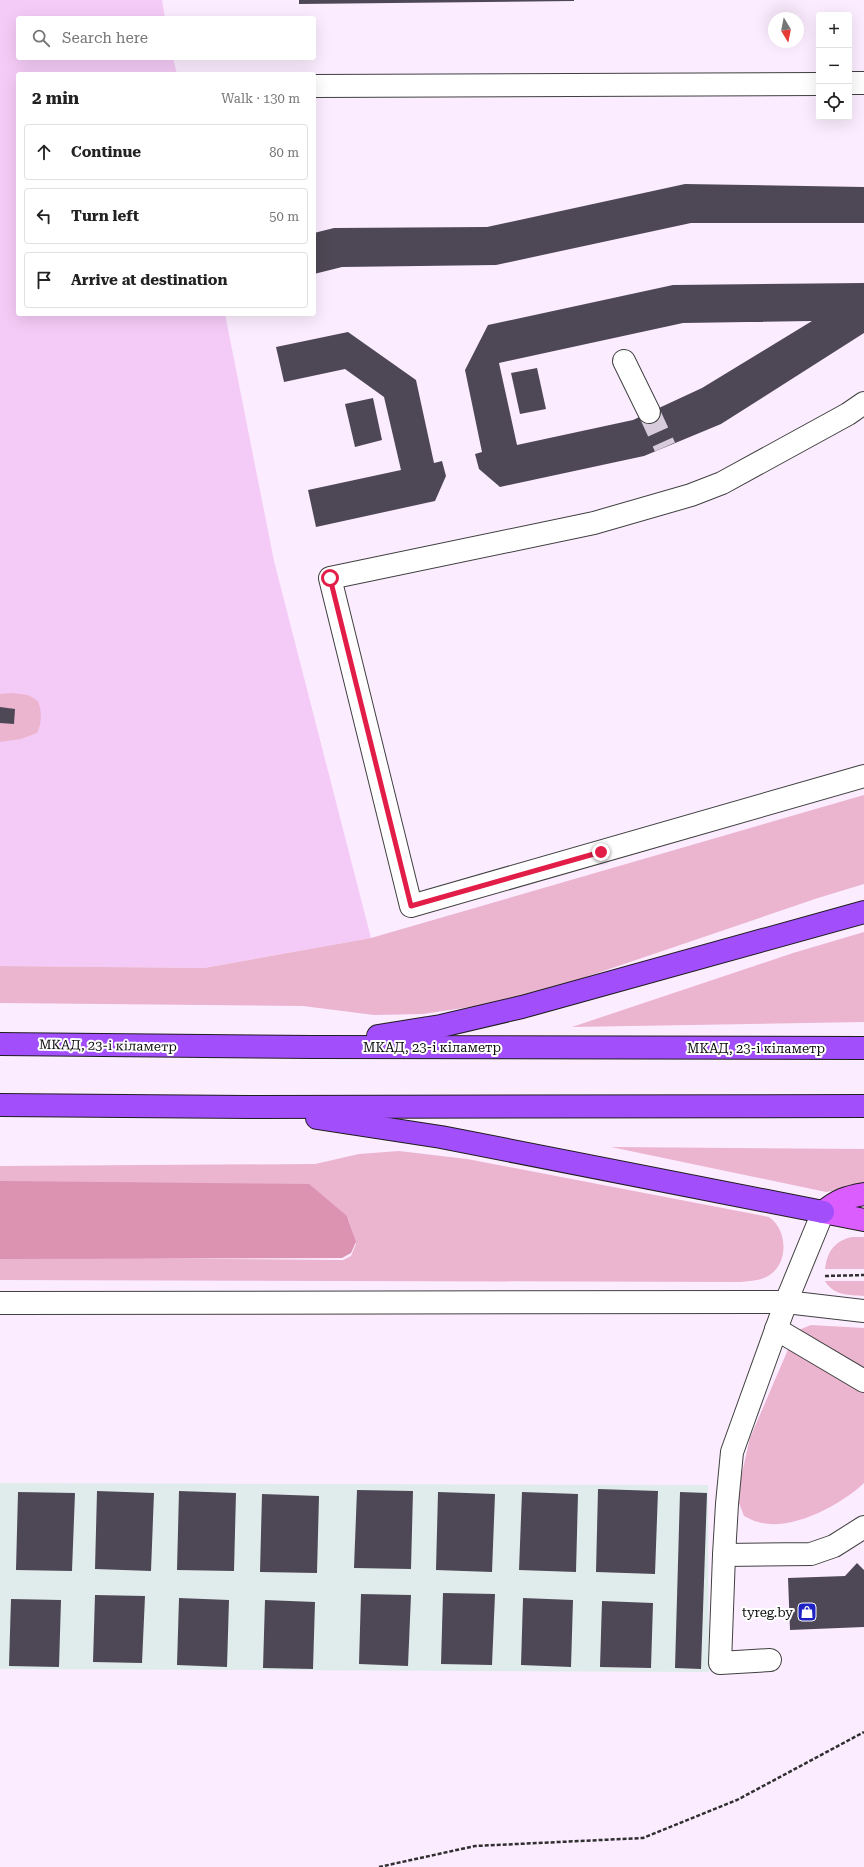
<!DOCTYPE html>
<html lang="en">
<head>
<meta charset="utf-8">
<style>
	:root { --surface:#fff; --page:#f2f2f2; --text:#222; --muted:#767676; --line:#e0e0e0 }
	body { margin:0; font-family:"Roboto Serif",serif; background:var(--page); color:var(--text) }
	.controls { position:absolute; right:12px; top:12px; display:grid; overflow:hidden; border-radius:4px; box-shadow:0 4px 16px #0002 }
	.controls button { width:36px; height:36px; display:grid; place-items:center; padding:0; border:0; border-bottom:1px solid var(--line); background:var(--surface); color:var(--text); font:20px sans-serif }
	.compass { position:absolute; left:768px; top:12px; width:36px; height:36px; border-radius:50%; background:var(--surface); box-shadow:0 4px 16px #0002; rotate:170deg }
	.stop { position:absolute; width:12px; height:12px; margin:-9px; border:3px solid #e11d48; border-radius:50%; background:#fff }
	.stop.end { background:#e11d48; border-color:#fff; box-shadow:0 1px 4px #0008 }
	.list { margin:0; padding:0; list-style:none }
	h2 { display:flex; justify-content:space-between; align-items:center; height:52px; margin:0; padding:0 16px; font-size:17px }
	h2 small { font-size:13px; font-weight:400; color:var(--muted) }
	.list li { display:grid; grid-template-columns:26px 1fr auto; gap:12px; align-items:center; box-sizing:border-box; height:56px; margin:0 8px 8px; padding:0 8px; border:1px solid var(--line); border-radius:4px }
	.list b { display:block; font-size:15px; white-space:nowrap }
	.list em { font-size:13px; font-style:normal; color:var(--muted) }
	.icon { flex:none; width:22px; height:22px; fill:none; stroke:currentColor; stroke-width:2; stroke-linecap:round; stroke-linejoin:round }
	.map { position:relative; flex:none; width:864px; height:1867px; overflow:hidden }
	.search { position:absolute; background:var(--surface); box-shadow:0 4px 16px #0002; left:16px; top:16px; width:300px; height:44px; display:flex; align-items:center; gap:10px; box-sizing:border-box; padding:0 14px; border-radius:4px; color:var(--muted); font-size:15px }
	.panel { position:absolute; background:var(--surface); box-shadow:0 4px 16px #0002; left:16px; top:72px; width:300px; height:244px; border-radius:4px }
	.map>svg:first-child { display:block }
	.industrial { fill:#e0eceb }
	.farmland { fill:#f4cbf6 }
	.green { fill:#ebb4cf }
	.forest { fill:#dc93b2 }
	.building { fill:#4e4856; fill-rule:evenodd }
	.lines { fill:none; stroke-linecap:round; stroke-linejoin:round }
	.minor-tunnel { stroke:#d8cbdb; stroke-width:22; stroke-dasharray:22 11; stroke-linecap:butt }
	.minor-casing { stroke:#404040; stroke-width:24 }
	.major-casing { stroke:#1e1e1e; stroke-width:24 }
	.highway-casing { stroke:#1e1e1e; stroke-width:24 }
	.path { stroke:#2f2f2f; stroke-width:2.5; stroke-dasharray:4 2; stroke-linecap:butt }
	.minor { stroke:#fff; stroke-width:22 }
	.major { stroke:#dc5dfe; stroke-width:22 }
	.highway { stroke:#a24efb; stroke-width:22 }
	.route { stroke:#e11d48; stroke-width:5 }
	.labels { text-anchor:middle; stroke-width:4; stroke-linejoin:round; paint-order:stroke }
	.street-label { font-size:13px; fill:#0d0d0d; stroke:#fff }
	.poi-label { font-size:13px; fill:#0d0d0d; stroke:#fff; text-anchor:end }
</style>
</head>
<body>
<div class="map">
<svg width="864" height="1867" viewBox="0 0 864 1867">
	<rect width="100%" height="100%" fill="#fcecff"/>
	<path class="industrial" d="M 0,1483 L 708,1485 L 709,1672 L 0,1669 Z"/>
	<path class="farmland" d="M 0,0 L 162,0 L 165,18 L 18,18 L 18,58 L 173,58 L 177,74 L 18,74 L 18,314 L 225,314 L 274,561 L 371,938 L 204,968 L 0,966 Z"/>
	<g class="green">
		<path d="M 12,693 L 28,695 L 38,701 C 42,713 42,722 37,733 L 21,739 L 0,742 L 0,694 Z"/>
		<path d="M 864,795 L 864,884 L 818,898 L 580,979 L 490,1004 L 423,1014 L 374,1015 L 303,1006 L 0,1003 L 0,966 L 204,968 L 371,938 Z"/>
		<path d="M 864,932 L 864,1022 L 572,1027 L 793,953 Z"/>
		<path d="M 611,1147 L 864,1149 L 864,1185 L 826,1192 Z"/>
		<path d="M 399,1151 L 467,1159 L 769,1217 C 788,1230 789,1264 768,1276 C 760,1281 750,1281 740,1282 L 0,1280 L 0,1257 L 343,1260 L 351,1256 L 356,1244 L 348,1218 L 309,1186 L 0,1183 L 0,1166 L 315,1164 L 359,1154 Z"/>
		<path d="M 852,1237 L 864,1237 L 864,1269 L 825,1269 C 827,1252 834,1241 852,1237 Z"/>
		<path d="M 825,1281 L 864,1281 L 864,1296 C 849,1295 834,1296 825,1281 Z"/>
		<path d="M 811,1325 L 864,1328 L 864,1483 C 841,1505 791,1532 758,1522 C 753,1521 749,1518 744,1516 L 739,1503 L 739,1486 L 750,1438 L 796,1331 Z"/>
	</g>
	<path class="forest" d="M 0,1181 L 309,1184 L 347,1216 L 356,1242 L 351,1253 L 342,1258 L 0,1259 Z"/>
	<g class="building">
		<path d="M 299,0 L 574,0 L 574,1 L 299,4 Z"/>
		<path d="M 685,184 L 864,187 L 864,223 L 691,223 L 496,265 L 342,267 L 314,274 L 314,233 L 334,228 L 487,227 Z"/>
		<path d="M 864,283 L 864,333 L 721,424 L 644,456 L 500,487 L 479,469 L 475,454 L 482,452 L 465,370 L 488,325 L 673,285 ZM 812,321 L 702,388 L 633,420 L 517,445 L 499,363 L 683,323 Z"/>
		<path d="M 348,332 L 416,380 L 434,463 L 442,461 L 446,476 L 435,501 L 316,527 L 308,490 L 401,470 L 384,397 L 345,369 L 284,382 L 276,347 Z"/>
		<path d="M 537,368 L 546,409 L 520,414 L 511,373 Z"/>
		<path d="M 373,398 L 382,440 L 355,447 L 345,404 Z"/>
		<path d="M 0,707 L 15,709 L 14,724 L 0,723 Z"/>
		<path d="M 598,1489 L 658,1491 L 655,1574 L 596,1572 Z"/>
		<path d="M 357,1490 L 413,1491 L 411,1569 L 354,1568 Z"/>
		<path d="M 97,1491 L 154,1493 L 151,1571 L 95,1569 Z"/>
		<path d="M 179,1491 L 236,1493 L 234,1571 L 177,1570 Z"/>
		<path d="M 18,1492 L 75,1493 L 72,1571 L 16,1570 Z"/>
		<path d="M 438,1492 L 495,1494 L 492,1572 L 436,1570 Z"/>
		<path d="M 522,1492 L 578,1494 L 576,1572 L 519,1570 Z"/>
		<path d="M 680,1492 L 707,1493 L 701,1669 L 675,1668 Z"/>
		<path d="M 262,1494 L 319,1496 L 317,1573 L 260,1572 Z"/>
		<path d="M 857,1563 L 864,1570 L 864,1627 L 790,1630 L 788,1578 L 845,1576 Z"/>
		<path d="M 443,1593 L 495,1594 L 492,1665 L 441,1664 Z"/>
		<path d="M 361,1594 L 411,1595 L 408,1666 L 359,1664 Z"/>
		<path d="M 95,1595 L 145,1596 L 142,1663 L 93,1662 Z"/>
		<path d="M 179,1598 L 229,1600 L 227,1667 L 177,1665 Z"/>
		<path d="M 523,1598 L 573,1600 L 571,1667 L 521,1665 Z"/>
		<path d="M 11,1599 L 61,1600 L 59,1667 L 9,1666 Z"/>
		<path d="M 265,1600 L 315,1602 L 313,1669 L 263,1668 Z"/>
		<path d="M 602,1601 L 653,1603 L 651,1668 L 600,1667 Z"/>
	</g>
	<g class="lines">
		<path class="minor-tunnel" d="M 649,412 L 665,447"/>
		<g class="minor-casing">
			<g id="minor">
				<path d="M 849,83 L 864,83"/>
				<path d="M 314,86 L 819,84"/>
				<path d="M 624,361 L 649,412"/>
				<path d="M 864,403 L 848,414 L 722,483 L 691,495 L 594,523 L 330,578 L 411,906 L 864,776"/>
				<path d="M 823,1212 L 786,1302 L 864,1311"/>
				<path d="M 0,1303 L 786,1302 L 732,1452 L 727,1504 L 724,1555 L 811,1554 L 834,1546 L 864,1527"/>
				<path d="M 776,1329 L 864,1381"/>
				<path d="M 724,1555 L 720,1663 L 770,1660"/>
			</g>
		</g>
		<g class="major-casing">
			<g id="major">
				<path d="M 823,1212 C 838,1200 846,1197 864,1194"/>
				<path d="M 823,1212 L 864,1220"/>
			</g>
		</g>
		<g class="highway-casing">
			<g id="highway">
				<path d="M 378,1036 L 441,1026 L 522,1007 L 864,912"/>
				<path d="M 0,1044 L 313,1047 L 864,1048"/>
				<path d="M 0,1105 L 249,1107 L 864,1106"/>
				<path d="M 317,1118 L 441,1137 L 823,1212"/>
			</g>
		</g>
		<g class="path">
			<path d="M 825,1276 L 864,1275"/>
			<path d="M 379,1867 L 475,1846 L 643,1838 L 737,1800 L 864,1732"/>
		</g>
		<use href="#minor" class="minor"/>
		<use href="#major" class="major"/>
		<use href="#highway" class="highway"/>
	</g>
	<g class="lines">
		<path class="route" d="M 330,578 L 411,906 L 601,852"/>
	</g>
	<defs>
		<g id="shop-square" transform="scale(1)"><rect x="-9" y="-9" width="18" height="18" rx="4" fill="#1f22c2" stroke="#fff"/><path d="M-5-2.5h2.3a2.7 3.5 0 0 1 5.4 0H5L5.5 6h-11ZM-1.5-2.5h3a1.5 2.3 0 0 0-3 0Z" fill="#fff"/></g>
	</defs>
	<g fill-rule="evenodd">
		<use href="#shop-square" x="807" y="1612"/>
	</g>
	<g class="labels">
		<g class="street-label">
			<text transform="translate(108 1045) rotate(1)" y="5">МКАД, 23-і кіламетр</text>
			<text x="432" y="1052">МКАД, 23-і кіламетр</text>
			<text x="756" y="1053">МКАД, 23-і кіламетр</text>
		</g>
		<g class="poi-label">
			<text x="793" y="1617">tyreg.by</text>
		</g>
	</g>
</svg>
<div class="controls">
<button>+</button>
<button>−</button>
<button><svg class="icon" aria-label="locate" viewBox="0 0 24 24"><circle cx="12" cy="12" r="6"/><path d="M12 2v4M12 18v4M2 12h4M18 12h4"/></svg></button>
</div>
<svg class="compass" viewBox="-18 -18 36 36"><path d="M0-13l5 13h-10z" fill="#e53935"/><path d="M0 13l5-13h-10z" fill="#767676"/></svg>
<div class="stop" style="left:330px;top:578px"></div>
<div class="stop end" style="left:601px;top:852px"></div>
<div class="search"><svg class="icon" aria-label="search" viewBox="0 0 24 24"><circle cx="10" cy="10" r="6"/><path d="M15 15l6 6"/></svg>Search here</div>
<section class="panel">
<h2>2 min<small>Walk · 130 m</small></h2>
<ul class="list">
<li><svg class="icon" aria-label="ahead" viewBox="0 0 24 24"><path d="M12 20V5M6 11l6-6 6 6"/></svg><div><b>Continue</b></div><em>80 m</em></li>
<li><svg class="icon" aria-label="left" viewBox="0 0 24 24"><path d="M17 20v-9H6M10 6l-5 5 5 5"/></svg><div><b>Turn left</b></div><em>50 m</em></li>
<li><svg class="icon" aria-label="arrive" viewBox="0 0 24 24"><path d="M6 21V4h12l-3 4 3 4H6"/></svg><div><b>Arrive at destination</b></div></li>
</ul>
</section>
</div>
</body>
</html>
